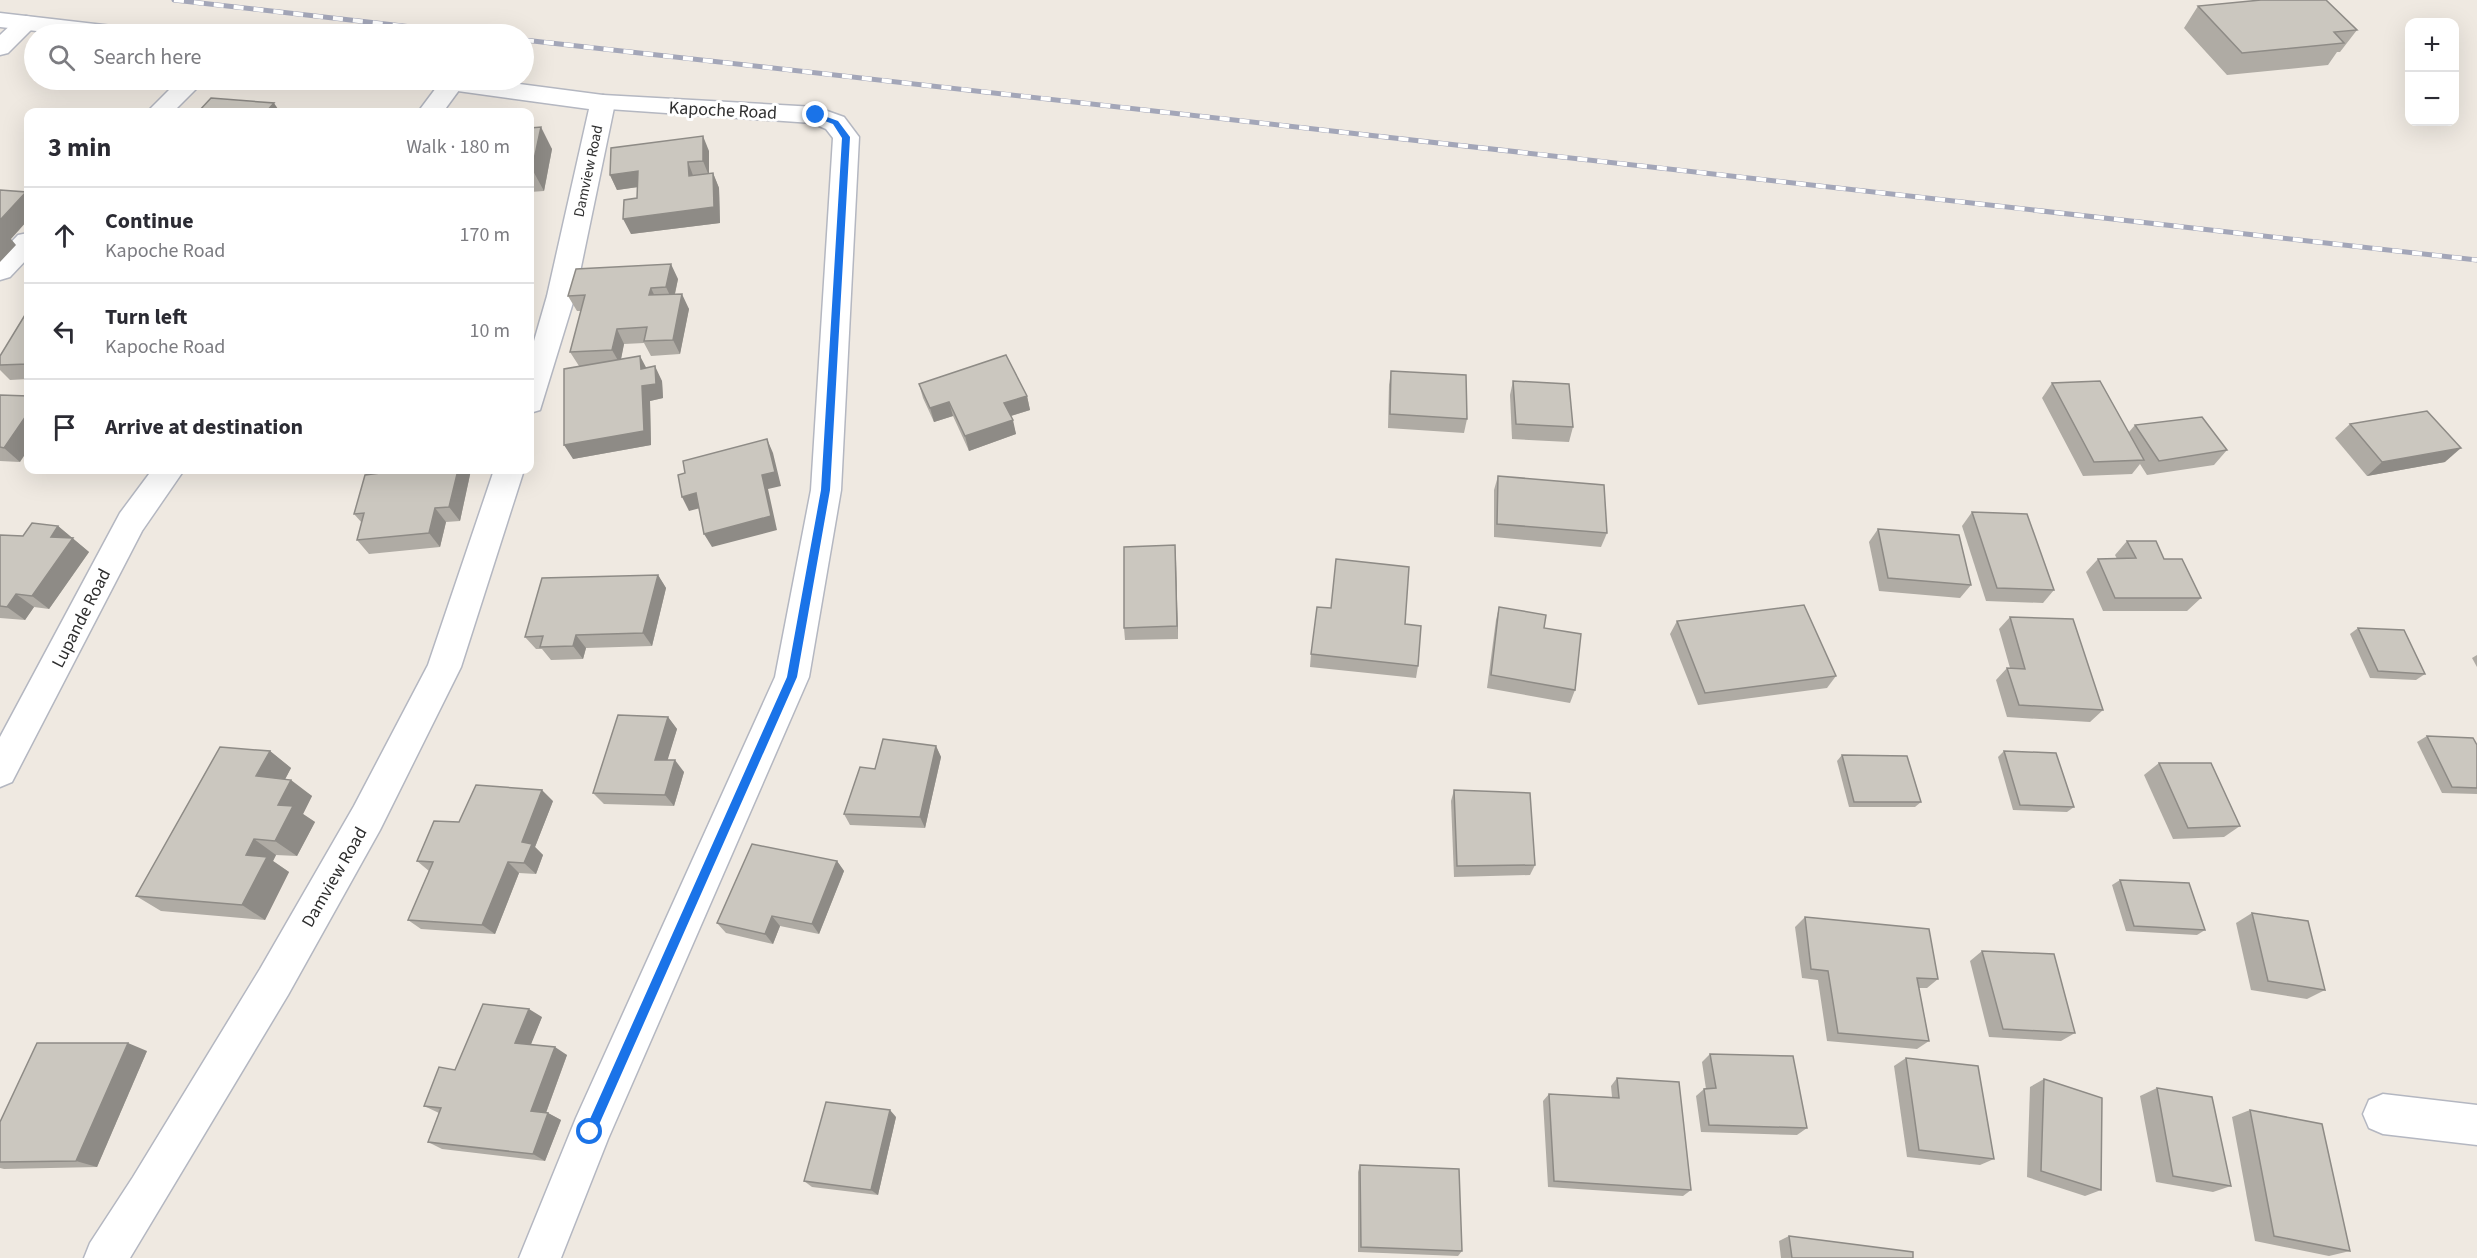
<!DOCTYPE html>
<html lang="en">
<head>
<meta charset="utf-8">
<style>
	:root { --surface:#fff; --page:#f7f7f7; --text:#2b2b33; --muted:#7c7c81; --line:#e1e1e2 }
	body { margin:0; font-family:"Source Sans 3",sans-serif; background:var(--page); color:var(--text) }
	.controls { position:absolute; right:18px; top:18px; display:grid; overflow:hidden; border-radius:12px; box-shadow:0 6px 24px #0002 }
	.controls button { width:54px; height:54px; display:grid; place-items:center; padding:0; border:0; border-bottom:2px solid var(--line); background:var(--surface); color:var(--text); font:30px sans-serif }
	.stop { position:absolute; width:18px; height:18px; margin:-14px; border:4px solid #1a73e8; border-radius:50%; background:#fff }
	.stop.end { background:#1a73e8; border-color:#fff; box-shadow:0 2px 6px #0008 }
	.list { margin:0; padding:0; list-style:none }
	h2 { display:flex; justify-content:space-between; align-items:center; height:78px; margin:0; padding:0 24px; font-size:26px }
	h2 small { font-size:20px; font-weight:400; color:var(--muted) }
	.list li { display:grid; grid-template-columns:39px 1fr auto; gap:18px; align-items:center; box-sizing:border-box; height:96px; padding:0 24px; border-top:2px solid var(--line) }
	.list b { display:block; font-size:22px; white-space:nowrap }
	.list p { margin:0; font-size:20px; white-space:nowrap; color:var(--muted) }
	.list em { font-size:20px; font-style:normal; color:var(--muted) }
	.icon { flex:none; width:33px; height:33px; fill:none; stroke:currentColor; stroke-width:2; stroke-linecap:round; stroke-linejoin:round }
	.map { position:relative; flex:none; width:2477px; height:1258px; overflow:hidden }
	.search { position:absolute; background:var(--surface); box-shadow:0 6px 24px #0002; left:24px; top:24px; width:510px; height:66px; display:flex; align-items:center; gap:15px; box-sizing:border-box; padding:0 21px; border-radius:33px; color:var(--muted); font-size:22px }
	.panel { position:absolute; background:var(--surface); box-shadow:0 6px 24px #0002; left:24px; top:108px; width:510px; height:366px; border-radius:12px }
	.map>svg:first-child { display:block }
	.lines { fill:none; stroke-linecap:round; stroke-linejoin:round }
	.minor-casing { stroke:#b4b7c1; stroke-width:3 }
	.tertiary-casing { stroke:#b4b7c1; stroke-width:3 }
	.minor { fill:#fff; fill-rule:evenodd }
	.tertiary { fill:#fff; fill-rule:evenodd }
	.rail-casing { stroke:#a3a6b8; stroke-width:5 }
	.rail { stroke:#fff; stroke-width:4; stroke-dasharray:10; stroke-linecap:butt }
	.wall { fill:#afaba4 }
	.shaded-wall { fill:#8e8b86 }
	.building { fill:#cbc7bf; stroke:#8e8b86; stroke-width:1.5 }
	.route { fill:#1a73e8 }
	.labels { text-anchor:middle; stroke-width:6; stroke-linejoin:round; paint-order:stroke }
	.far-street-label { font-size:15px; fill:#2e2e2e; stroke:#fff }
	.street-label { font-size:18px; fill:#2e2e2e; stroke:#fff }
</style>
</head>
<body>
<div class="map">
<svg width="2477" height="1258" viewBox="0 0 2477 1258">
	<rect width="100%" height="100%" fill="#efe9e1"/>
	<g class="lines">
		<g class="minor-casing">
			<g id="minor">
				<path d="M 26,16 L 34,18 L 38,23 L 8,53 L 0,55 L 0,35 L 18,18 Z"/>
				<path d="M 179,80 L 205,80 L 173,112 L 147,112 Z"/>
				<path d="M 442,80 L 464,80 L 465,82 L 443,112 L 418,112 Z"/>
				<path d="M 603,95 L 816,107 L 844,117 L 859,137 L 841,490 L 809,677 L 608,1139 L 561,1258 L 519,1258 L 576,1118 L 775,677 L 811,490 L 833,138 L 826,129 L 812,123 L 594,108 L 591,103 L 594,98 Z"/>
				<path d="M 28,233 L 28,258 L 10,277 L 0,280 L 0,254 L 18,235 Z"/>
				<path d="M 152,470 L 184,470 L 142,531 L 12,782 L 0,787 L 0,737 L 120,513 Z"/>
				<path d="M 2383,1094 L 2477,1105 L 2477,1145 L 2383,1134 L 2369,1128 L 2363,1114 L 2369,1100 Z"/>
			</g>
		</g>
		<g class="tertiary-casing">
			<g id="tertiary">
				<path d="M 0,13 L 121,27 L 129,29 L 133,34 L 64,34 L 0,27 Z"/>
				<path d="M 424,80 L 488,80 L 603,95 L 612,98 L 615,103 L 575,296 L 540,410 L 530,413 L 530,355 L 547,296 L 589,109 L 436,88 L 427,85 Z"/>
				<path d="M 494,470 L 524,470 L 461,667 L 380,830 L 288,995 L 130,1258 L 84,1258 L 90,1243 L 133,1177 L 260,969 L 354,806 L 428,665 Z"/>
			</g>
		</g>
		<use href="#minor" class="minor"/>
		<use href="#tertiary" class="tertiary"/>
		<g class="rail-casing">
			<g id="rail">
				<path d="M 174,0 L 473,34"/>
				<path d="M 524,40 L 2477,260"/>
			</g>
		</g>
		<use href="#rail" class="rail"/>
	</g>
	<g class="wall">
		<path d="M 2198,6 L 2357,30 L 2340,52 L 2337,52 L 2328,65 L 2227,75 L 2184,28 Z"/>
		<path d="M 530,128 L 552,149 L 544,191 L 530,192 Z"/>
		<path d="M 709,151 L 709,173 L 713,173 L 719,188 L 720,223 L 631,234 L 637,198 L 638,187 L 617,190 L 610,175 Z"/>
		<path d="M 678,279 L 675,294 L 689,309 L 680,354 L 651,356 L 644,343 L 624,344 L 621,359 L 646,368 L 662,381 L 663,398 L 650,401 L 651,445 L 573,459 L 579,366 L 570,352 L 581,311 L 577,311 L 568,296 Z"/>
		<path d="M 28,310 L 28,379 L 10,380 L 0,370 L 0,356 Z"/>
		<path d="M 1391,371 L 1467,419 L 1464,433 L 1388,428 L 1389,385 Z"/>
		<path d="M 1513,381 L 1573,427 L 1569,442 L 1512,439 L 1510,395 Z"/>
		<path d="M 2052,383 L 2129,432 L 2135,425 L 2227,450 L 2214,465 L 2147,475 L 2140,464 L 2132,474 L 2083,476 L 2042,398 Z"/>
		<path d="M 919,384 L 1027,396 L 1030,410 L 1011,416 L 1016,434 L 969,451 L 953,416 L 934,422 L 923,398 Z"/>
		<path d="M 0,395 L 20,462 L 0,461 Z"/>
		<path d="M 2350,424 L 2445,462 L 2367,476 L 2335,438 Z"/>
		<path d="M 471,470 L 460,521 L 446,522 L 440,547 L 369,554 L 357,540 L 362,523 L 354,514 Z"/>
		<path d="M 1498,476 L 1607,533 L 1601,547 L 1494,537 L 1494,490 Z"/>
		<path d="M 1972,512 L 2054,590 L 2043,603 L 1986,601 L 1962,526 Z"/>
		<path d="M 58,526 L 89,552 L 49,609 L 34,607 L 25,620 L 0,618 L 0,535 L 23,536 Z"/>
		<path d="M 1878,529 L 1971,585 L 1960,598 L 1879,591 L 1869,542 Z"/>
		<path d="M 2127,541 L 2201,598 L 2187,611 L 2103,611 L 2086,572 L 2098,559 L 2117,559 L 2115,555 Z"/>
		<path d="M 1175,545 L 1178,639 L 1125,640 L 1124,628 Z"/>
		<path d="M 658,575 L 666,588 L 652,646 L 586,648 L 583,659 L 551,660 L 542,649 L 536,649 L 525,637 Z"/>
		<path d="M 1499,607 L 1544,628 L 1575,690 L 1570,703 L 1487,688 L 1496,620 Z"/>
		<path d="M 2010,617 L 2103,710 L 2090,722 L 2007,717 L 1996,680 L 2007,668 L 2010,668 L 1999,629 Z"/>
		<path d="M 1677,621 L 1836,676 L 1827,688 L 1698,705 L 1670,634 Z"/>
		<path d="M 1405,624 L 1418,666 L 1416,678 L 1310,667 L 1311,654 Z"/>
		<path d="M 2358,628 L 2425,674 L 2416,680 L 2370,678 L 2350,634 Z"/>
		<path d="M 2477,655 L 2477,667 L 2472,658 Z"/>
		<path d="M 668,717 L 677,729 L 667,760 L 684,772 L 674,806 L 604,804 L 593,793 Z"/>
		<path d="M 2427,736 L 2477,745 L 2477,794 L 2442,793 L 2417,742 Z"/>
		<path d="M 936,746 L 941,757 L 925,828 L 850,825 L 844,814 L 875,769 Z"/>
		<path d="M 270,751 L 291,768 L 285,779 L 312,796 L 303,814 L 315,822 L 297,856 L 276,855 L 273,861 L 289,872 L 265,920 L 161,911 L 136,896 Z"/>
		<path d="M 2004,751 L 2074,807 L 2067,812 L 2013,810 L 1998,757 Z"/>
		<path d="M 1842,755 L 1921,802 L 1915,807 L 1849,807 L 1837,761 Z"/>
		<path d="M 2159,763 L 2240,826 L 2224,837 L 2173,839 L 2144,775 Z"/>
		<path d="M 1454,790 L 1535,865 L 1530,875 L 1454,877 L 1451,801 Z"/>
		<path d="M 553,801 L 535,847 L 543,855 L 536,874 L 519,873 L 495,934 L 421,929 L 408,920 L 429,871 L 417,861 L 459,822 Z"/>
		<path d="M 837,861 L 844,871 L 819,934 L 780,926 L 773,944 L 726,933 L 717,923 Z"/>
		<path d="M 2120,880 L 2205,930 L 2197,935 L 2126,931 L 2112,885 Z"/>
		<path d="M 2252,913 L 2325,990 L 2307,999 L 2251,990 L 2236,923 Z"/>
		<path d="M 1805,917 L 1938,979 L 1927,988 L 1919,988 L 1929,1041 L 1917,1049 L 1827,1041 L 1818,980 L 1802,978 L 1795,927 Z"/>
		<path d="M 1982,951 L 2075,1033 L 2061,1041 L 1989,1037 L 1970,961 Z"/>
		<path d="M 542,1017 L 530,1045 L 567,1055 L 546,1113 L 548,1113 L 561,1120 L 545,1161 L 442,1149 L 428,1142 L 439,1113 L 424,1106 L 455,1070 Z"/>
		<path d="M 147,1051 L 97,1167 L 4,1169 L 0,1168 L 0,1122 Z"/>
		<path d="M 1710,1054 L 1807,1128 L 1797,1135 L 1701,1132 L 1696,1096 L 1704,1089 L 1706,1089 L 1702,1062 Z"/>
		<path d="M 1906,1058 L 1994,1159 L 1980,1165 L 1907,1157 L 1894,1066 Z"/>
		<path d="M 1617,1078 L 1691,1190 L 1683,1196 L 1548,1187 L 1543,1101 L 1549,1094 L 1612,1097 L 1611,1086 Z"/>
		<path d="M 2044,1079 L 2101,1190 L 2085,1196 L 2027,1177 L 2030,1087 Z"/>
		<path d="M 2157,1088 L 2231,1186 L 2213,1192 L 2156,1182 L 2140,1096 Z"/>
		<path d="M 2250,1110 L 2350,1251 L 2329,1256 L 2255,1241 L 2232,1117 Z"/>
		<path d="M 896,1117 L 878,1195 L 812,1187 L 804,1181 Z"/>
		<path d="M 1360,1165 L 1462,1251 L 1458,1256 L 1358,1252 L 1358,1172 Z"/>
		<path d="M 1789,1236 L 1913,1258 L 1781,1258 L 1779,1241 Z"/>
	</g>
	<g class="shaded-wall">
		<path d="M 274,103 L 280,112 L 266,112 Z"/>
		<path d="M 541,127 L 552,149 L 544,191 L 532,169 Z"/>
		<path d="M 703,136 L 709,151 L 709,176 L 703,161 Z"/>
		<path d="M 688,162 L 694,178 L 689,176 Z"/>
		<path d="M 638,171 L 645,186 L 617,190 L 610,175 Z"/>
		<path d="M 713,173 L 719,188 L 720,223 L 631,234 L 623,219 Z"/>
		<path d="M 26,192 L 28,195 L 28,220 L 11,239 L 16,245 L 0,262 L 0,220 Z"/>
		<path d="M 671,264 L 678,279 L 673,302 L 666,287 Z"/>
		<path d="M 651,288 L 658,303 L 649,295 Z"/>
		<path d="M 682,294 L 689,309 L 680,354 L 673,340 Z"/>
		<path d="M 617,329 L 624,344 L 620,364 L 612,350 Z"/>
		<path d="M 640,356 L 648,371 L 641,369 Z"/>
		<path d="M 655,366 L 662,381 L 663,398 L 650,401 L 651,445 L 573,459 L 564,445 L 642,386 Z"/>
		<path d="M 1027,396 L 1030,410 L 1007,417 L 1004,403 Z"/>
		<path d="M 949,402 L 953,416 L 934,422 L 930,408 Z"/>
		<path d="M 28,413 L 28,450 L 20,462 L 4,448 Z"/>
		<path d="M 1013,420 L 1016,434 L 969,451 L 965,436 Z"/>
		<path d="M 767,439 L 773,453 L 781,486 L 768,489 L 777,530 L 712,547 L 704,534 L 762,475 Z"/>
		<path d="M 2461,448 L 2445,462 L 2367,476 L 2382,462 Z"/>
		<path d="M 457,470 L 471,470 L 460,521 L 449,507 Z"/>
		<path d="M 696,493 L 704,507 L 689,511 L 682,497 Z"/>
		<path d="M 435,508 L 446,522 L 440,547 L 429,533 Z"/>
		<path d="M 58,526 L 89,552 L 49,609 L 32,596 L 51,537 Z"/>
		<path d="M 1175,545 L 1176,559 L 1178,639 L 1177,626 Z"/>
		<path d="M 658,575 L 666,588 L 652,646 L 643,633 Z"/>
		<path d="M 16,594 L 34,607 L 25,620 L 7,607 Z"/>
		<path d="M 576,635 L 586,648 L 583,659 L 573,646 Z"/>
		<path d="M 668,717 L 677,729 L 664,772 L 655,760 Z"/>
		<path d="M 936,746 L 941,757 L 925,828 L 920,817 Z"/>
		<path d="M 270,751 L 291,768 L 278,793 L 256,776 Z"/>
		<path d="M 675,760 L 684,772 L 674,806 L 665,795 Z"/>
		<path d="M 291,780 L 312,796 L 303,814 L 315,822 L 297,856 L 275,841 L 278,805 Z"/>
		<path d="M 542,790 L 553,801 L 535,847 L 543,855 L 536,874 L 524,863 L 522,842 Z"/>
		<path d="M 254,839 L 276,855 L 273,861 L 289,872 L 265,920 L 242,905 L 246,855 Z"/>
		<path d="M 837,861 L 844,871 L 819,934 L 812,924 Z"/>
		<path d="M 508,862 L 519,873 L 495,934 L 482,925 Z"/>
		<path d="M 772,916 L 780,926 L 773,944 L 765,934 Z"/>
		<path d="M 529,1009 L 542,1017 L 528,1052 L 515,1043 Z"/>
		<path d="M 128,1043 L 147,1051 L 97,1167 L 76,1161 Z"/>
		<path d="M 555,1047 L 567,1055 L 544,1118 L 531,1111 Z"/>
		<path d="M 890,1110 L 896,1117 L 878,1195 L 871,1190 Z"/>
		<path d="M 548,1113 L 561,1120 L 545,1161 L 533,1154 Z"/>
	</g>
	<g class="building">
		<path d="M 2261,0 L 2326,0 L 2357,30 L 2334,32 L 2344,43 L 2242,53 L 2198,6 Z"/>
		<path d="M 211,98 L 274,103 L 266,112 L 198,112 Z"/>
		<path d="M 541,127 L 532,169 L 530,169 L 530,128 Z"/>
		<path d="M 703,136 L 703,161 L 688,162 L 689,176 L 713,173 L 714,207 L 623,219 L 624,200 L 637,198 L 638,171 L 610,175 L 611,148 Z"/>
		<path d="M 0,190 L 26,192 L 0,220 Z"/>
		<path d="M 671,264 L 666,287 L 651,288 L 649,295 L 682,294 L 673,340 L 644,341 L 647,327 L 617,329 L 612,350 L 570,352 L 585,295 L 568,296 L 576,269 Z"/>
		<path d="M 28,310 L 28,364 L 0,365 L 0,356 Z"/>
		<path d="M 1006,355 L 1027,396 L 1004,403 L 1013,420 L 965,436 L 949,402 L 930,408 L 919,384 Z"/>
		<path d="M 640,356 L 641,369 L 655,366 L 656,384 L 642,386 L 644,431 L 564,445 L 564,369 Z"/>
		<path d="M 1391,371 L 1466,375 L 1467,419 L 1390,414 Z"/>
		<path d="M 1513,381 L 1569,384 L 1573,427 L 1516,424 Z"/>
		<path d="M 2100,381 L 2144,460 L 2094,462 L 2052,383 Z"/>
		<path d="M 0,395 L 28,396 L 28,413 L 4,448 L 0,447 Z"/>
		<path d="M 2427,411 L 2461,448 L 2382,462 L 2350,424 Z"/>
		<path d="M 2202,417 L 2227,450 L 2159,461 L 2135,425 Z"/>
		<path d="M 767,439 L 775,472 L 762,475 L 771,516 L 704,534 L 696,493 L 682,497 L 678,475 L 685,473 L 683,461 Z"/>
		<path d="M 381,470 L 458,470 L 449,507 L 435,508 L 429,533 L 357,540 L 364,513 L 354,514 L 365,475 L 380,473 Z"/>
		<path d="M 1498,476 L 1604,485 L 1607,533 L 1497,524 Z"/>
		<path d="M 1972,512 L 2027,514 L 2054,590 L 1997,588 Z"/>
		<path d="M 32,523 L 58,526 L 51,537 L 73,538 L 32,596 L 16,594 L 7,607 L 0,606 L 0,535 L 23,536 Z"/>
		<path d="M 1878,529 L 1959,535 L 1971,585 L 1888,578 Z"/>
		<path d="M 2127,541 L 2156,541 L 2164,559 L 2182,559 L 2201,598 L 2115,598 L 2098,559 L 2136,558 Z"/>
		<path d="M 1175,545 L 1177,626 L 1124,628 L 1124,547 Z"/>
		<path d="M 1336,559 L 1409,567 L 1405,624 L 1421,626 L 1418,666 L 1311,654 L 1317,607 L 1331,608 Z"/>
		<path d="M 658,575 L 643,633 L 576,635 L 573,646 L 540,647 L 543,636 L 525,637 L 542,578 Z"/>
		<path d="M 1804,605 L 1836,676 L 1705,693 L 1677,621 Z"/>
		<path d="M 1499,607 L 1546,615 L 1544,628 L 1581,634 L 1575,690 L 1491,675 Z"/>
		<path d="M 2010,617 L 2073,619 L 2103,710 L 2019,705 L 2007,668 L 2025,669 Z"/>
		<path d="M 2358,628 L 2404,630 L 2425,674 L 2378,671 Z"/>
		<path d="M 618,715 L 668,717 L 655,760 L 675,760 L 665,795 L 593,793 Z"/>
		<path d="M 2427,736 L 2473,738 L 2477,745 L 2477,788 L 2452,787 Z"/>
		<path d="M 883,739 L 936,746 L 920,817 L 844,814 L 860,767 L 875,769 Z"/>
		<path d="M 220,747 L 270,751 L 256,776 L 291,780 L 278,805 L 293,806 L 275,841 L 254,839 L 246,855 L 267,857 L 242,905 L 136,896 Z"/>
		<path d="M 2004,751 L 2056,753 L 2074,807 L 2020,805 Z"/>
		<path d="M 1842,755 L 1907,756 L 1921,802 L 1854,802 Z"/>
		<path d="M 2159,763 L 2211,763 L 2240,826 L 2188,828 Z"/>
		<path d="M 476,785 L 542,790 L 522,842 L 532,844 L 524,863 L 508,862 L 482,925 L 408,920 L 433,862 L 417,861 L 434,821 L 459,822 Z"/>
		<path d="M 1454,790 L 1530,793 L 1535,865 L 1457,866 Z"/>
		<path d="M 752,844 L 837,861 L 812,924 L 772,916 L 765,934 L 717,923 Z"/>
		<path d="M 2120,880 L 2189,883 L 2205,930 L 2134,926 Z"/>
		<path d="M 2252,913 L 2308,921 L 2325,990 L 2268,981 Z"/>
		<path d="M 1805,917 L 1929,929 L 1938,979 L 1917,978 L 1929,1041 L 1838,1033 L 1828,971 L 1811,969 Z"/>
		<path d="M 1982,951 L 2054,954 L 2075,1033 L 2003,1029 Z"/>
		<path d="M 483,1004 L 529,1009 L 515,1043 L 555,1047 L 531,1111 L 548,1113 L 533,1154 L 428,1142 L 441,1108 L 424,1106 L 439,1067 L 455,1070 Z"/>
		<path d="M 37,1043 L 128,1043 L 76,1161 L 0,1162 L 0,1122 Z"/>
		<path d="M 1710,1054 L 1793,1056 L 1807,1128 L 1709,1125 L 1704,1089 L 1716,1088 Z"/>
		<path d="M 1906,1058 L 1978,1066 L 1994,1159 L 1919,1150 Z"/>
		<path d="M 1617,1078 L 1679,1082 L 1691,1190 L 1554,1181 L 1549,1094 L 1619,1098 Z"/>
		<path d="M 2044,1079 L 2102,1098 L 2101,1190 L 2041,1171 Z"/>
		<path d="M 2157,1088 L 2212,1097 L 2231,1186 L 2173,1176 Z"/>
		<path d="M 826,1102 L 890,1110 L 871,1190 L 804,1181 Z"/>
		<path d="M 2250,1110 L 2322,1124 L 2350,1251 L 2274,1236 Z"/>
		<path d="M 1360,1165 L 1459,1169 L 1462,1251 L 1361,1247 Z"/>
		<path d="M 1789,1236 L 1913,1252 L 1913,1258 L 1792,1258 Z"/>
	</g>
	<path class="route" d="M 816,113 L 838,121 L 850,137 L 830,490 L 797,677 L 594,1136 L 590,1138 L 584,1132 L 586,1128 L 787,677 L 821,490 L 842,138 L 833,124 L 814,117 Z"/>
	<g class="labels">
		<g class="far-street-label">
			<text transform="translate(588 171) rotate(-78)" y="5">Damview Road</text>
		</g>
		<g class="street-label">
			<text transform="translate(723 110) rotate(3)" y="6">Kapoche Road</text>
			<text transform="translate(81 618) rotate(-63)" y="6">Lupande Road</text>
			<text transform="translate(334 877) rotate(-60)" y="6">Damview Road</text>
		</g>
	</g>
</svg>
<div class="controls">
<button>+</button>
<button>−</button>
</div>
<div class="stop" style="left:590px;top:1132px"></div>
<div class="stop end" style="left:816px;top:115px"></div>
<div class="search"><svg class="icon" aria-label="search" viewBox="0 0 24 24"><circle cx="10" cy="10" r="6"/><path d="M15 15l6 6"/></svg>Search here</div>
<section class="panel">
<h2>3 min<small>Walk · 180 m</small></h2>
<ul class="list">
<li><svg class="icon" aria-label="ahead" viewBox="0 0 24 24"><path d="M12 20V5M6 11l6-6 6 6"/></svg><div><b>Continue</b><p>Kapoche Road</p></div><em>170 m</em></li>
<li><svg class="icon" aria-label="left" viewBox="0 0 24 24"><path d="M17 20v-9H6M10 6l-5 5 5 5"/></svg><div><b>Turn left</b><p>Kapoche Road</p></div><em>10 m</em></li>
<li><svg class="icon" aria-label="arrive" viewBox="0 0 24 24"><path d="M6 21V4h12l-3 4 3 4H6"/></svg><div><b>Arrive at destination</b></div></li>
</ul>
</section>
</div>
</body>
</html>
